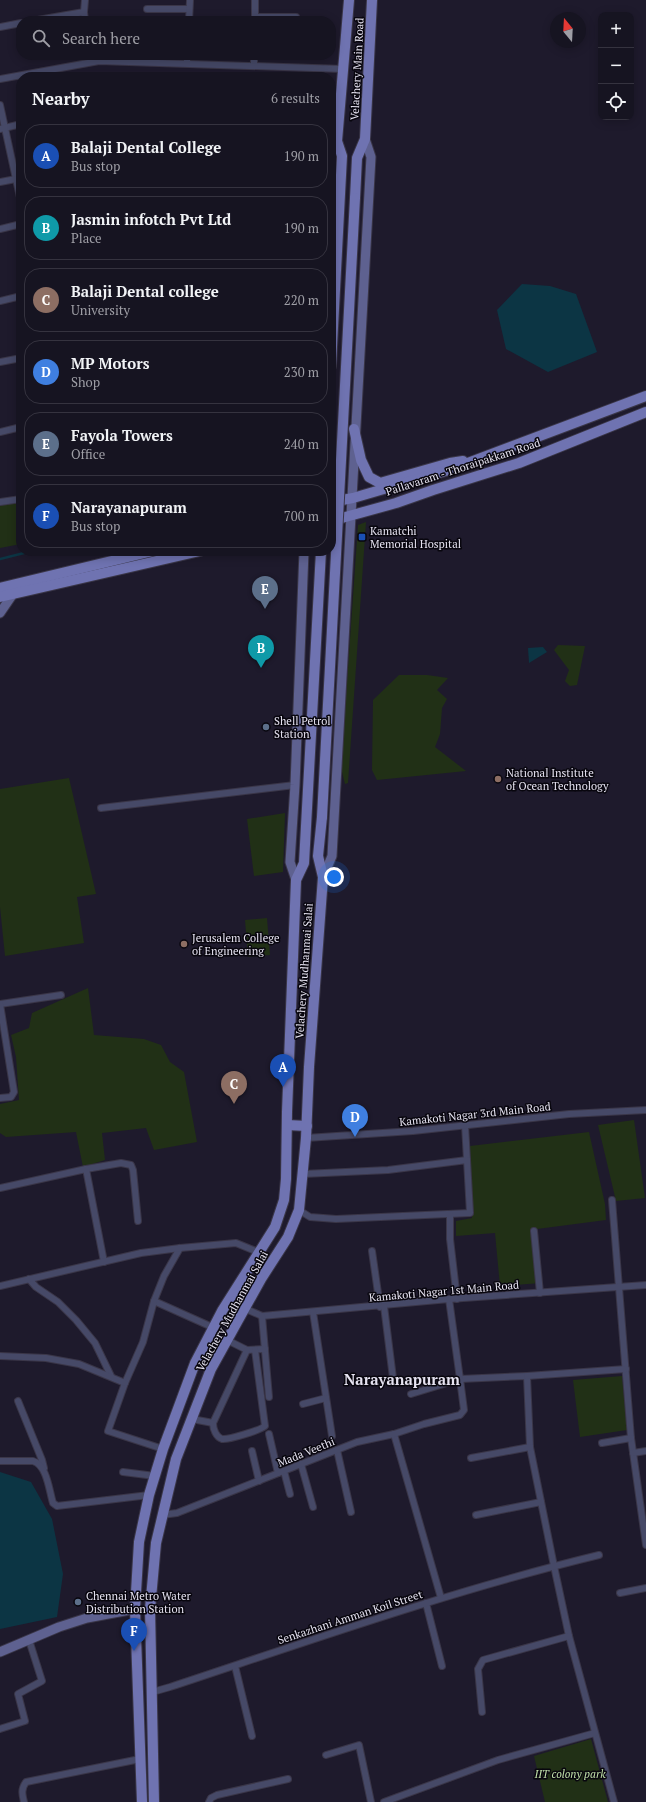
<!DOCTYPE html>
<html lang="en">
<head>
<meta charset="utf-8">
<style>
	:root { --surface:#161421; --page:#1f1d2a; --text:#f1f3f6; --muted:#9e9ea5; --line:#35333f; --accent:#0b8043 }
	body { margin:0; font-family:"PT Serif",serif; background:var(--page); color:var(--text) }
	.controls { position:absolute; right:12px; top:12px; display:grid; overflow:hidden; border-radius:8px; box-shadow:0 2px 10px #0003 }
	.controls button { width:36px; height:36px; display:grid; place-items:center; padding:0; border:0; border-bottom:1px solid var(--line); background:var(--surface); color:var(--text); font:20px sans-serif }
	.compass { position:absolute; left:550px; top:12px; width:36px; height:36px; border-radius:50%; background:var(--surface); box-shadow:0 2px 10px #0003; rotate:342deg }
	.you { position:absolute; left:334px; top:877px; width:14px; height:14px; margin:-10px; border:3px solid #fff; border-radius:50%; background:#1a73e8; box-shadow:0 0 0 6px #1a73e833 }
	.badge { display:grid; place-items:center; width:26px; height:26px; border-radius:50%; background:var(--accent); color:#fff; font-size:13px; font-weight:700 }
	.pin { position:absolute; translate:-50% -33px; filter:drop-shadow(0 1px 2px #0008) }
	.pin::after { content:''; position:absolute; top:21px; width:14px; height:12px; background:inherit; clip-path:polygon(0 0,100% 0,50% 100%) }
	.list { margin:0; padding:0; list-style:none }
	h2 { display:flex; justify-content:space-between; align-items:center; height:52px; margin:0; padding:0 16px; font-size:17px }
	h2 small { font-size:13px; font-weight:400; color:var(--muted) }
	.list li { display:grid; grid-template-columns:26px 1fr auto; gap:12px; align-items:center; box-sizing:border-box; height:64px; margin:0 8px 8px; padding:0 8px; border:1px solid var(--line); border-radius:16px }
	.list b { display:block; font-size:15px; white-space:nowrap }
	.list p { margin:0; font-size:13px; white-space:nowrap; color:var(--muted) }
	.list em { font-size:13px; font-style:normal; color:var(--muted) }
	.icon { flex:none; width:22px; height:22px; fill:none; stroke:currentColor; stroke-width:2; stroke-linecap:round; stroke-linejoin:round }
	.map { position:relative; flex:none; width:646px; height:1802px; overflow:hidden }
	.search { position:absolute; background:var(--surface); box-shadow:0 2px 10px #0003; left:16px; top:16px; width:320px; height:44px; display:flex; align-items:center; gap:10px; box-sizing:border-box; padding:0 14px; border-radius:16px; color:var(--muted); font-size:15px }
	.panel { position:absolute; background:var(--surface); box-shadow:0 2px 10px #0003; left:16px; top:72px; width:320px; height:484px; border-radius:16px }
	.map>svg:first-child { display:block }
	.green { fill:#213016 }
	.water { fill:#0c3544 }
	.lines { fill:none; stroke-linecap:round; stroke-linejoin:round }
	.stream { stroke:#0c3544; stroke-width:2.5 }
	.street-casing { stroke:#3a3648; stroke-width:8 }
	.secondary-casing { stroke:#3a3648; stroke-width:11 }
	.primary-casing { stroke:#3a3648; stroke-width:12 }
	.street { stroke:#464967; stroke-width:6 }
	.secondary { stroke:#5e6190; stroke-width:9 }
	.primary { stroke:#6f73b1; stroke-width:10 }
	.primary-bridge-casing { stroke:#3a3648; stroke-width:12; stroke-linecap:butt }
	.primary-bridge { stroke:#6f73b1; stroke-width:10 }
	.transit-dot { fill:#1a4fb4; stroke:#08060e; stroke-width:1.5 }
	.service-dot { fill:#5c6f8a; stroke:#08060e; stroke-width:1.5 }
	.education-dot { fill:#8d6e63; stroke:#08060e; stroke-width:1.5 }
	.labels { text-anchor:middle; stroke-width:3; stroke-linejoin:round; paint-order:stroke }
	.street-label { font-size:11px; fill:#e6e3f1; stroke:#08060e }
	.poi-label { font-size:11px; fill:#e6e3f1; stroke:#08060e; text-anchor:start }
	.park-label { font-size:11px; font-style:italic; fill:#c0e0a9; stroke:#08060e }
	.district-label { font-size:15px; font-weight:bold; fill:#e6e3f1; stroke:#08060e }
</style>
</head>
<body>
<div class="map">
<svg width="646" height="1802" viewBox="0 0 646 1802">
	<rect width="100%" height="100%" fill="#1e1a2c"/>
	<g class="green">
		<path d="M 21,501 L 21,544 L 0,548 L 0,505 Z"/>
		<path d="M 366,522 L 348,783 L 345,784 L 341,768 L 358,525 Z"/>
		<path d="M 558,645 L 585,646 L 577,685 L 570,686 L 565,681 L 569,670 L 554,650 Z"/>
		<path d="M 399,675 L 427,675 L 448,678 L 437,690 L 447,699 L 442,708 L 440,734 L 435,747 L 466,771 L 377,780 L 372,770 L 373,700 Z"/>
		<path d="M 69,778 L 96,894 L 77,897 L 84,943 L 5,956 L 0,907 L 0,789 Z"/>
		<path d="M 285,813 L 283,872 L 254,876 L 247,819 Z"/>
		<path d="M 267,918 L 270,955 L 248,957 L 245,920 Z"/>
		<path d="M 88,988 L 94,1035 L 144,1039 L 161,1045 L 170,1062 L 184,1072 L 197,1142 L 154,1150 L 146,1128 L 102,1133 L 105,1160 L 83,1167 L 76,1132 L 6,1137 L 0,1133 L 0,1104 L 19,1100 L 16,1057 L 11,1035 L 29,1028 L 32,1013 Z"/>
		<path d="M 634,1120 L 645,1198 L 616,1201 L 598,1125 Z"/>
		<path d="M 589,1132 L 605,1204 L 606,1220 L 537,1229 L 541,1283 L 500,1286 L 495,1233 L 456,1236 L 456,1221 L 472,1218 L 470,1146 Z"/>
		<path d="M 622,1376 L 627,1430 L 580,1437 L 573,1380 Z"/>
		<path d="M 591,1739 L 608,1802 L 545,1802 L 534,1756 Z"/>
	</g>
	<g class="water">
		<path d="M 522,284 L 550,286 L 576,294 L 597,352 L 548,372 L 506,349 L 497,310 Z"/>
		<path d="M 543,647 L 547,652 L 529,663 L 528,648 Z"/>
		<path d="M 0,1472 L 31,1482 L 52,1519 L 63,1574 L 57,1617 L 0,1629 Z"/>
	</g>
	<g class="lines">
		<path class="stream" d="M 0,559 L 32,551"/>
		<g class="street-casing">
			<g id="street">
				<path d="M 147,9 L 189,9"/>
				<path d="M 84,12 L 85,21"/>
				<path d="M 255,17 L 296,17"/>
				<path d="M 32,21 L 84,12 L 85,0"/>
				<path d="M 189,21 L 190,0"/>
				<path d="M 255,21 L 255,0"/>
				<path d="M 0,27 L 21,23"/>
				<path d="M 187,63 L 187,55"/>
				<path d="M 254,65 L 254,55"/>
				<path d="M 0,79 L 99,61 L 343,69"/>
				<path d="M 0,105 L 21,202"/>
				<path d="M 0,129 L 21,124"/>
				<path d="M 0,182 L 21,178"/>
				<path d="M 0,229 L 21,224"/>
				<path d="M 0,301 L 21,296"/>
				<path d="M 0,362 L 21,358"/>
				<path d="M 0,432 L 21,427"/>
				<path d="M 0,502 L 21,499"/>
				<path d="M 101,808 L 295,785"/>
				<path d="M 0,1004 L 61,995"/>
				<path d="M 0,1098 L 11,1097 L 14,1092 L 0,1004"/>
				<path d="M 465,1125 L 467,1160"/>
				<path d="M 306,1138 L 413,1131 L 569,1114 L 646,1110"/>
				<path d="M 86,1169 L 121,1163 L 131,1165 L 133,1170 L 138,1221"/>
				<path d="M 0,1188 L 86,1169 L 104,1262"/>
				<path d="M 612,1200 L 631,1438 L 646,1545"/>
				<path d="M 299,1210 L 310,1217 L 336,1219 L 470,1213 L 467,1160 L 388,1170 L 303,1174"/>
				<path d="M 450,1214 L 450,1239 L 457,1299"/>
				<path d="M 534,1231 L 540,1293"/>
				<path d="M 180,1248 L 164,1276 L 154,1301 L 212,1327"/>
				<path d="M 372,1251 L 380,1307"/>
				<path d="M 29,1279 L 36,1287 L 58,1302 L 76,1320 L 95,1343 L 111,1376"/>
				<path d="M 0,1286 L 141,1253 L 180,1248 L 236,1243 L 258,1252"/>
				<path d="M 449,1299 L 460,1379 L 527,1376 L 530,1447 L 554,1566 L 569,1636 L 614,1802"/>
				<path d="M 154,1301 L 143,1342 L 125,1383 L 108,1431 L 163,1449"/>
				<path d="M 228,1301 L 262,1316 L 449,1299 L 646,1285"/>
				<path d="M 384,1306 L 393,1378"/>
				<path d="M 313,1312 L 332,1436"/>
				<path d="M 262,1316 L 269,1397"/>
				<path d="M 227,1340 L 247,1350 L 265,1349"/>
				<path d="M 0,1356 L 46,1358 L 79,1364 L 125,1383"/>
				<path d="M 527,1376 L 626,1369"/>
				<path d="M 18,1401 L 42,1460 L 44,1468"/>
				<path d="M 303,1404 L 326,1398"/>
				<path d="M 192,1419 L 213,1423 L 247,1350"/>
				<path d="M 213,1423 C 213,1429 216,1437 222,1439 C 228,1440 261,1430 265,1426 L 255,1350"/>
				<path d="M 269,1434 L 278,1473"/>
				<path d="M 394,1434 L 441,1598"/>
				<path d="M 602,1443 L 631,1438"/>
				<path d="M 337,1450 L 351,1512"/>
				<path d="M 252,1451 L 259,1481"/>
				<path d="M 633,1453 L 646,1451"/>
				<path d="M 471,1458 L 530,1447"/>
				<path d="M 0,1461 L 33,1461 C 47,1465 49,1490 53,1503 L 57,1506 L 149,1495"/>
				<path d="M 301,1464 L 313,1507"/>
				<path d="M 284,1471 L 290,1494"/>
				<path d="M 123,1472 L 155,1476"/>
				<path d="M 162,1515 L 177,1513 L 357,1442 L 394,1434 L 424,1424 L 460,1415 L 464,1410 L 460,1379 L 411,1394"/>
				<path d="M 476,1515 L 541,1502"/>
				<path d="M 620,1593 L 646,1588"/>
				<path d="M 426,1603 L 442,1666"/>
				<path d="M 235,1666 L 252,1736"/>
				<path d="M 153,1690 L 156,1691 L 170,1687 C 312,1640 454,1590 599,1555"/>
				<path d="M 482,1712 L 478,1669 L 483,1660 L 569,1636"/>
				<path d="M 0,1729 L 25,1721 L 18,1694 L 42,1681 L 29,1640"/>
				<path d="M 326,1755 L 359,1745 L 371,1802"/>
				<path d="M 24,1802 C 22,1794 21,1789 26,1782 L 140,1759"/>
				<path d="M 209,1802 L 211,1798 L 217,1795 L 288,1779"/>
				<path d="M 384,1802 L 498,1760 L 595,1733"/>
			</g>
		</g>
		<g class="secondary-casing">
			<g id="secondary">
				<path d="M 0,613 L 13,594"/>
				<path d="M 323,877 L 332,856 L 371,157 L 365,139"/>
				<path d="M 296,880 L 290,862 L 295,785 L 304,551"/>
				<path d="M 0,1652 L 59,1627 L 87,1618 L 135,1609"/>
			</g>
		</g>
		<g class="primary-casing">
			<g id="primary">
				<path d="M 355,198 L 357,158 L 365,139 L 372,0"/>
				<path d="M 331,366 L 342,156 L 337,141 L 349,0"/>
				<path d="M 354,429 L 361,460 L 369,477 L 380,483 L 450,463 L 463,461"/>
				<path d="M 331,502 L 353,498 L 452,469 L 646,396"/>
				<path d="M 331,521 L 396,503 L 433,490 L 519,463 L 646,412"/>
				<path d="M 0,588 L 153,551"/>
				<path d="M 0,597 L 200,551"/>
				<path d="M 287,1125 L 307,1126"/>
				<path d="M 142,1802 L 135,1609 L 139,1542 L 149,1495 L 163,1449 L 195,1363 L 222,1311 L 275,1227 L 284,1200 L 286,1179 L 287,1112 L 296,880 L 304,863 L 321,551"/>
				<path d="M 154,1802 L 150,1609 L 156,1543 L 176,1459 L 211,1369 L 261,1279 L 288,1237 L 299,1210 L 306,1138 L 309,1067 L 323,877 L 318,856 L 322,817"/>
			</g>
		</g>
		<use href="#street" class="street"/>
		<use href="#secondary" class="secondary"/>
		<use href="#primary" class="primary"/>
		<g class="primary-bridge-casing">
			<path id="primary-bridge" d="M 322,817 L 355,198"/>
		</g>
		<use href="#primary-bridge" class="primary-bridge"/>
	</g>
	<rect class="transit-dot" x="358" y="533" width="8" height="8" rx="2"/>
	<g class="service-dot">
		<circle cx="266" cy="727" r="4"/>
		<circle cx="78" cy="1602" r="4"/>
	</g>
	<g class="education-dot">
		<circle cx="498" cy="779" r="4"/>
		<circle cx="184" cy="944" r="4"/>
	</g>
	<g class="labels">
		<g class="street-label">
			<text transform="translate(357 69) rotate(-87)" y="4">Velachery Main Road</text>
			<text transform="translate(463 467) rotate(-18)" y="4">Pallavaram - Thoraipakkam Road</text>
			<text transform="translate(304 971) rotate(-86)" y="4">Velachery Mudhanmai Salai</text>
			<text transform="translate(475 1114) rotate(-6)" y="4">Kamakoti Nagar 3rd Main Road</text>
			<text transform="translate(444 1291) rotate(-5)" y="4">Kamakoti Nagar 1st Main Road</text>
			<text transform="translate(232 1311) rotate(-61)" y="4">Velachery Mudhanmai Salai</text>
			<text transform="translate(306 1452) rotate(-22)" y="4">Mada Veethi</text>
			<text transform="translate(350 1617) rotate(-18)" y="4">Senkazhani Amman Koil Street</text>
		</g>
		<g class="poi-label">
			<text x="370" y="535">Kamatchi<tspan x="370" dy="13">Memorial Hospital</tspan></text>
			<text x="274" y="725">Shell Petrol<tspan x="274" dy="13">Station</tspan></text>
			<text x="506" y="777">National Institute<tspan x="506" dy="13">of Ocean Technology</tspan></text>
			<text x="192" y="942">Jerusalem College<tspan x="192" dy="13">of Engineering</tspan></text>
			<text x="86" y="1600">Chennai Metro Water<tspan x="86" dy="13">Distribution Station</tspan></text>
		</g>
		<g class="park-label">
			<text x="570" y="1778">IIT colony park</text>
		</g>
		<g class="district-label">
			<text x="402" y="1385">Narayanapuram</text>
		</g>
	</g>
</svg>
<div class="controls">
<button>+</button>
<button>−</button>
<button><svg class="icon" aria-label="locate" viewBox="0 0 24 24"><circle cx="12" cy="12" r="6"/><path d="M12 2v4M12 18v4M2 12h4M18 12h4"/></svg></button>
</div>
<svg class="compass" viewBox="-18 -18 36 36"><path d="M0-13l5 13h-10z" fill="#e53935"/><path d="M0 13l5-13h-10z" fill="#9e9ea5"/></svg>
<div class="you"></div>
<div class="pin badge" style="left:283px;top:1087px;background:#1a4fb4">A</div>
<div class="pin badge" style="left:261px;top:668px;background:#0f9aa8">B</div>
<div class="pin badge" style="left:234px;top:1104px;background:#8d6e63">C</div>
<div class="pin badge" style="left:355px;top:1137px;background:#3f7fe0">D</div>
<div class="pin badge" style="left:265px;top:609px;background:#5c6f8a">E</div>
<div class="pin badge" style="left:134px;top:1651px;background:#1a4fb4">F</div>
<div class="search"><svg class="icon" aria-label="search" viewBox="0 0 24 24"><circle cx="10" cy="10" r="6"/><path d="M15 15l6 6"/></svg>Search here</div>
<section class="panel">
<h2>Nearby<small>6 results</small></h2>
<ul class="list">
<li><span class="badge" style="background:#1a4fb4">A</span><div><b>Balaji Dental College</b><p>Bus stop</p></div><em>190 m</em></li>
<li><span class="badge" style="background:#0f9aa8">B</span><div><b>Jasmin infotch Pvt Ltd</b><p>Place</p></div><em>190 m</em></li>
<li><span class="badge" style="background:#8d6e63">C</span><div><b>Balaji Dental college</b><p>University</p></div><em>220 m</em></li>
<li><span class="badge" style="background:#3f7fe0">D</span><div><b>MP Motors</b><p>Shop</p></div><em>230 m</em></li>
<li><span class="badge" style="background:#5c6f8a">E</span><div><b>Fayola Towers</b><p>Office</p></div><em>240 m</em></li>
<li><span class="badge" style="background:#1a4fb4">F</span><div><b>Narayanapuram</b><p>Bus stop</p></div><em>700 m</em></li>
</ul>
</section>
</div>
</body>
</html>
